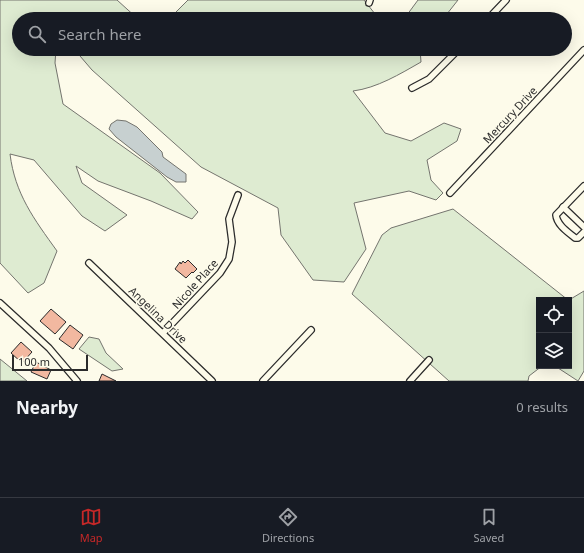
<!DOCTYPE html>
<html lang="en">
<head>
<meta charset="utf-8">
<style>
	:root { --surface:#171b24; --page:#20242c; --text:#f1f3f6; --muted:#9ea1a6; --line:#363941; --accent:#c62828 }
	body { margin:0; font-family:"Noto Sans",sans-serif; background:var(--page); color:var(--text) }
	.controls { position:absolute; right:12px; bottom:12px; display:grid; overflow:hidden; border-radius:0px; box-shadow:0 4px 16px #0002 }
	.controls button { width:36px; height:36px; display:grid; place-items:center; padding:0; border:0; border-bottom:1px solid var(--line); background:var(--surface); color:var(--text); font:20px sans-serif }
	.scale { position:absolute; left:12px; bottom:10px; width:76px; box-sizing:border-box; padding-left:4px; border:2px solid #2b2b2b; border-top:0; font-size:11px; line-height:14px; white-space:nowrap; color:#2b2b2b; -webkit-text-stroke:3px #fdfbea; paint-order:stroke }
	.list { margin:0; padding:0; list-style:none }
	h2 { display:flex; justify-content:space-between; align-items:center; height:52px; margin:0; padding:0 16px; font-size:17px }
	h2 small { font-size:13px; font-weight:400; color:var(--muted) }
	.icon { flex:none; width:22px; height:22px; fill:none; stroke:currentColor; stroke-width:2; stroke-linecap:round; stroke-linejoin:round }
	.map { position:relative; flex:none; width:584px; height:381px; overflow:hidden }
	.search { position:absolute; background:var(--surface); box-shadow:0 4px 16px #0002; left:12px; right:12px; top:12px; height:44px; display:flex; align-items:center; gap:10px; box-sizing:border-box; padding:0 14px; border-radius:22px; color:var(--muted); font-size:15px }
	.sheet { height:116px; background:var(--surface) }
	nav { display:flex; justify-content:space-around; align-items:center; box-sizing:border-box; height:56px; border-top:1px solid var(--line); background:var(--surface); font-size:11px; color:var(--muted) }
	nav a { display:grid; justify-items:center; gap:2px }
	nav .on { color:var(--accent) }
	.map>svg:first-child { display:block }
	.green { fill:#deebd1; stroke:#74746e }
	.water { fill:#c7d0d0; stroke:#74746e }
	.building { fill:#f2b8a0; stroke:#2b2b2b }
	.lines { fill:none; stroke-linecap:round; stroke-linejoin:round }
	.minor-casing { stroke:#2b2b2b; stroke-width:8 }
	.minor { stroke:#fdfbea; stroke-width:5.5 }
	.labels { text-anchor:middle; stroke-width:3; stroke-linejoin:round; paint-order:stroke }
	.street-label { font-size:11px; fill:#2b2b2b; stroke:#fdfbea }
</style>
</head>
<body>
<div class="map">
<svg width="584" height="381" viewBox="0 0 584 381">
	<rect width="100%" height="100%" fill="#fdfbea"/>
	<g class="green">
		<path d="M 0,0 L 117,0 L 138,19 L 19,19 L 19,49 L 56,49 L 55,63 L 63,104 L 160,173 L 198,212 L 192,219 L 151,201 L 98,181 L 76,166 L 82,183 L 127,215 L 105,231 L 82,216 L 34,160 L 10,154 C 15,194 34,219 57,251 L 44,283 L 28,293 L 0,263 Z"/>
		<path d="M 188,0 L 364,0 L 379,19 L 169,19 Z"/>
		<path d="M 418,0 L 458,0 L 443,19 L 404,19 Z"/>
		<path d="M 74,49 L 420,49 L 421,62 C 400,74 377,88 353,91 L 385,133 L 411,141 L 444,123 L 461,129 L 457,141 L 427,160 L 431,180 L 443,193 L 436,200 L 409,191 L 354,203 L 366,249 L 344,282 L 313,280 L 281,235 L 278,208 L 201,167 L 92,70 Z"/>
		<path d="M 453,209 L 568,300 L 539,300 L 539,366 L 542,366 L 529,376 L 528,381 L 449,381 L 352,294 L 382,235 L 391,228 Z"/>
		<path d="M 584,291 L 584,371 L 578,381 L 555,366 L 569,366 L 569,300 Z"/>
		<path d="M 89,337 L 99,339 L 106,353 L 123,369 L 112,371 L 79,349 Z"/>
		<path d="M 0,359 L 27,381 L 0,381 Z"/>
	</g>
	<path class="water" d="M 117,120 L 126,121 L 137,127 L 162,152 L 163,157 L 186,174 L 186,182 L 176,182 L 167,177 L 116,137 L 109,129 L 111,124 Z"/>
	<g class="building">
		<path d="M 188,260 L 197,269 L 193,273 L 192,272 L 186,278 L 175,269 L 180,262 L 181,264 L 183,261 L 185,263 Z"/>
		<path d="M 51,309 L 66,322 L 55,334 L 40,321 Z"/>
		<path d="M 70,325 L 83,335 L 73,349 L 59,339 Z"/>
		<path d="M 21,342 L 32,352 L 22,363 L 11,353 Z"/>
		<path d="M 36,362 L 51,370 L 47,379 L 31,372 Z"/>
		<path d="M 102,374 L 116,381 L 99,381 Z"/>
	</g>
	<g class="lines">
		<g class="minor-casing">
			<g id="minor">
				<path d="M 369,3 L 370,0"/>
				<path d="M 488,19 L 506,0"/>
				<path d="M 412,88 L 429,79 L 459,49"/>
				<path d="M 584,186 L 556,215 C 557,225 568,232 575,238 L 578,238 L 584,232"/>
				<path d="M 450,193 L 584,50"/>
				<path d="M 563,207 L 584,227"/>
				<path d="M 89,263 L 212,381"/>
				<path d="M 0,303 L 49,348 L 77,381"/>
				<path d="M 163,333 L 220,273 L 229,259 L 232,242 L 229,219 L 238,195"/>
				<path d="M 263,381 L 311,330"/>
				<path d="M 410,381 L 429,360"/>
			</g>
		</g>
		<use href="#minor" class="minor"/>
	</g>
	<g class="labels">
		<g class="street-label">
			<text transform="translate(510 115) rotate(-47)" y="4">Mercury Drive</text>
			<text transform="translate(195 284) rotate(-48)" y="4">Nicole Place</text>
			<text transform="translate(158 315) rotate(44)" y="4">Angelina Drive</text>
		</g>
	</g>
</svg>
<div class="controls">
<button><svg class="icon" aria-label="locate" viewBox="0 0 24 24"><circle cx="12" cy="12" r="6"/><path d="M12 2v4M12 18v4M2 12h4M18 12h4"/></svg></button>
<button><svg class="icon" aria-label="layers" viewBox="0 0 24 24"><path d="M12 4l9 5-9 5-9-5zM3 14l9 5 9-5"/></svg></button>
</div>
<div class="scale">100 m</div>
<div class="search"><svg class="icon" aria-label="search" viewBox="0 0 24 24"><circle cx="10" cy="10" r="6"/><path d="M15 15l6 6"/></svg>Search here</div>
</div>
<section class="sheet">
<h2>Nearby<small>0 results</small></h2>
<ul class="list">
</ul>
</section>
<nav>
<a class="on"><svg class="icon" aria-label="map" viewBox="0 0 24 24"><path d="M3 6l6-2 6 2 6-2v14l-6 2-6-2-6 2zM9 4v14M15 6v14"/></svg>Map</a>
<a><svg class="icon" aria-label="directions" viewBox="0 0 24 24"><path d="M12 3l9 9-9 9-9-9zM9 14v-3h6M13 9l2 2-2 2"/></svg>Directions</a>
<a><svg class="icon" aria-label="saved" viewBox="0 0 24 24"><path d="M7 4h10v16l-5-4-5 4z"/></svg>Saved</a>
</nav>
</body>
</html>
